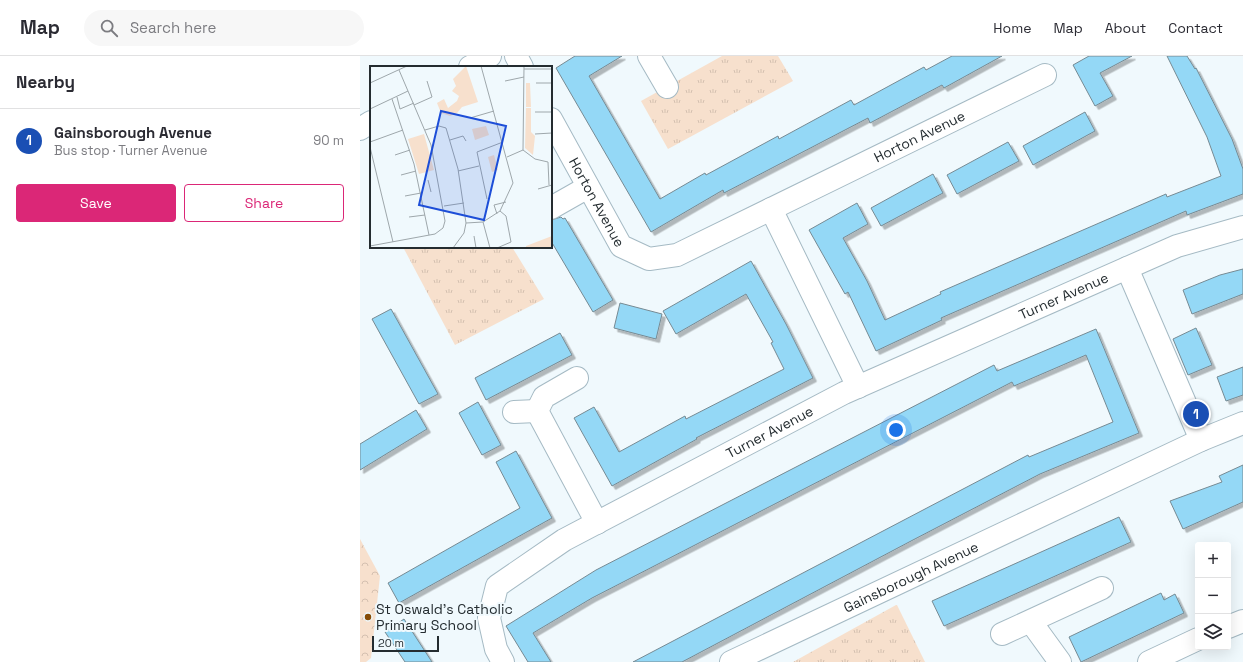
<!DOCTYPE html>
<html lang="en">
<head>
<meta charset="utf-8">
<style>
	:root { --surface:#fff; --page:#f7f7f7; --text:#2b2b33; --muted:#7c7c81; --line:#e1e1e2; --accent:#db2777 }
	body { margin:0; font-family:"Space Grotesk",sans-serif; background:var(--page); color:var(--text) }
	.controls { position:absolute; right:12px; bottom:12px; display:grid; overflow:hidden; border-radius:4px; box-shadow:0 4px 16px #0002 }
	.controls button { width:36px; height:36px; display:grid; place-items:center; padding:0; border:0; border-bottom:1px solid var(--line); background:var(--surface); color:var(--text); font:20px sans-serif }
	.scale { position:absolute; left:12px; bottom:10px; width:67px; box-sizing:border-box; padding-left:4px; border:2px solid #242c30; border-top:0; font-size:11px; line-height:14px; white-space:nowrap; color:#242c30; -webkit-text-stroke:3px #f0f9fd; paint-order:stroke }
	.you { position:absolute; left:536px; top:374px; width:14px; height:14px; margin:-10px; border:3px solid #fff; border-radius:50%; background:#1a73e8; box-shadow:0 0 0 6px #1a73e833 }
	.badge { display:grid; place-items:center; width:26px; height:26px; border-radius:50%; background:var(--accent); color:#fff; font-size:13px; font-weight:700 }
	.pin { position:absolute; translate:-50% -50%; border:2px solid #fff; box-shadow:0 1px 4px #0006 }
	.list { margin:0; padding:0; list-style:none }
	h2 { display:flex; justify-content:space-between; align-items:center; height:52px; margin:0; padding:0 16px; font-size:17px }
	h2 small { font-size:13px; font-weight:400; color:var(--muted) }
	.list li { display:grid; grid-template-columns:26px 1fr auto; gap:12px; align-items:center; box-sizing:border-box; height:64px; padding:0 16px; border-top:1px solid var(--line) }
	.list b { display:block; font-size:15px; white-space:nowrap }
	.list p { margin:0; font-size:13px; white-space:nowrap; color:var(--muted) }
	.list em { font-size:13px; font-style:normal; color:var(--muted) }
	.actions { display:flex; gap:8px; padding:12px 16px }
	.actions a { flex:1; padding:9px 0; border:1px solid var(--accent); border-radius:4px; text-align:center; font-size:14px; color:var(--accent) }
	.actions .main { background:var(--accent); color:#fff }
	.icon { flex:none; width:22px; height:22px; fill:none; stroke:currentColor; stroke-width:2; stroke-linecap:round; stroke-linejoin:round }
	.map { position:relative; flex:none; width:883px; height:606px; overflow:hidden }
	header { display:flex; align-items:center; gap:24px; box-sizing:border-box; height:56px; padding:0 20px; background:var(--surface); border-bottom:1px solid var(--line) }
	header strong { font-size:19px }
	nav { display:flex; gap:22px; margin-inline-start:auto; font-size:14px }
	.search { width:280px; height:36px; background:var(--page); display:flex; align-items:center; gap:10px; box-sizing:border-box; padding:0 14px; border-radius:22px; color:var(--muted); font-size:15px }
	main { display:flex }
	aside { flex:1; background:var(--surface) }
	.map>svg:first-child { display:block }
	.grass { fill:url(#grass-tufts) }
	.park { fill:url(#park-crowns) }
	.building { fill:#94d8f6; stroke:#768a93; filter:url(#shadow) }
	.lines { fill:none; stroke-linecap:round; stroke-linejoin:round }
	.minor-casing { stroke:#a5bac4; stroke-width:24 }
	.minor { stroke:#fff; stroke-width:22 }
	.poi-dot { fill:#874b05; stroke:#f0f9fd; stroke-width:1.5 }
	.labels { text-anchor:middle; stroke-width:4; stroke-linejoin:round; paint-order:stroke }
	.street-label { font-size:14px; fill:#242c30; stroke:#f0f9fd }
	.poi-label { font-size:14px; fill:#242c30; stroke:#f0f9fd; text-anchor:start }
	.inset-road { fill:none; stroke:#9ea7ab; stroke-width:1 }
	.view { fill:#1d4ed8; fill-opacity:0.15; stroke:#1d4ed8; stroke-width:2 }
	.inset-edge { fill:none; stroke:#242c30; stroke-width:2 }
</style>
</head>
<body>
<header>
<strong>Map</strong>
<div class="search"><svg class="icon" aria-label="search" viewBox="0 0 24 24"><circle cx="10" cy="10" r="6"/><path d="M15 15l6 6"/></svg>Search here</div>
<nav><a>Home</a><a>Map</a><a>About</a><a>Contact</a></nav>
</header>
<main>
<aside>
<h2>Nearby<small></small></h2>
<ul class="list">
<li><span class="badge" style="background:#1a4fb4">1</span><div><b>Gainsborough Avenue</b><p>Bus stop · Turner Avenue</p></div><em>90 m</em></li>
</ul>
<div class="actions"><a class="main">Save</a><a>Share</a></div>
</aside>
<div class="map">
<svg width="883" height="606" viewBox="0 0 883 606">
	<defs>
		<pattern id="grass-tufts" width="24" height="20" patternUnits="userSpaceOnUse"><rect width="24" height="20" fill="#f7e0cd"/><path d="M3 7l-1-3M5 7V3M7 7l1-3M15 17l-1-3M17 17v-4M19 17l1-3" fill="none" stroke="#d4c0b0"/></pattern>
		<pattern id="park-crowns" width="20" height="18" patternUnits="userSpaceOnUse"><rect width="20" height="18" fill="#f7e0cd"/><path d="M2 6a3 3 0 1 1 6 0M12 15a3 3 0 1 1 6 0" fill="none" stroke="#d4c0b0"/></pattern>
		<filter id="shadow"><feDropShadow dx="3.5" dy="3.5" stdDeviation="0" flood-color="#0004"/></filter>
	</defs>
	<rect width="100%" height="100%" fill="#f0f9fd"/>
	<g class="grass">
		<path d="M 362,0 L 418,0 L 433,25 L 308,93 L 281,45 Z"/>
		<path d="M 43,191 L 152,191 L 184,243 L 95,289 Z"/>
		<path d="M 537,549 L 565,606 L 433,606 L 536,549 Z"/>
	</g>
	<path class="park" d="M 0,483 L 20,520 L 11,602 L 6,606 L 0,606 Z"/>
	<g class="building">
		<path d="M 215,0 L 262,0 L 229,20 L 300,143 L 345,117 L 346,119 L 418,80 L 419,83 L 491,44 L 494,49 L 564,11 L 566,14 L 592,0 L 642,0 L 584,32 L 582,29 L 510,67 L 508,62 L 364,137 L 363,134 L 291,176 L 196,12 Z"/>
		<path d="M 729,0 L 772,0 L 740,17 L 753,40 L 735,50 L 713,9 Z"/>
		<path d="M 807,0 L 827,0 L 835,13 L 836,12 L 872,83 L 883,113 L 883,138 L 827,159 L 826,155 L 581,262 L 582,264 L 516,295 L 488,236 L 485,238 L 449,174 L 497,147 L 508,168 L 483,182 L 507,225 L 525,264 L 581,238 L 580,236 L 806,138 L 807,141 L 861,120 L 847,81 Z"/>
		<path d="M 725,56 L 735,75 L 673,109 L 663,90 Z"/>
		<path d="M 648,86 L 659,105 L 597,138 L 587,119 Z"/>
		<path d="M 573,118 L 583,137 L 521,170 L 511,152 Z"/>
		<path d="M 201,161 L 203,163 L 205,162 L 253,244 L 233,256 L 191,185 L 191,164 Z"/>
		<path d="M 391,205 L 426,268 L 453,322 L 336,382 L 337,383 L 252,430 L 214,362 L 234,351 L 259,396 L 325,360 L 326,363 L 424,313 L 411,287 L 413,286 L 386,238 L 316,278 L 303,255 Z"/>
		<path d="M 883,213 L 883,238 L 832,258 L 823,234 L 860,219 Z"/>
		<path d="M 260,247 L 302,258 L 296,283 L 254,272 Z"/>
		<path d="M 31,253 L 78,338 L 59,348 L 12,263 Z"/>
		<path d="M 836,272 L 852,309 L 828,319 L 813,283 Z"/>
		<path d="M 736,273 L 779,377 L 680,418 L 551,485 L 322,606 L 273,606 L 668,399 L 669,401 L 753,366 L 726,299 L 654,330 L 652,326 L 232,542 L 173,577 L 191,606 L 168,606 L 146,570 L 236,514 L 634,309 L 637,315 Z"/>
		<path d="M 200,277 L 212,299 L 126,344 L 115,322 Z"/>
		<path d="M 883,311 L 883,339 L 866,345 L 857,321 Z"/>
		<path d="M 118,346 L 141,389 L 122,399 L 99,357 Z"/>
		<path d="M 56,354 L 67,373 L 0,414 L 0,388 Z"/>
		<path d="M 156,395 L 192,462 L 39,547 L 28,527 L 160,452 L 136,406 Z"/>
		<path d="M 883,409 L 883,446 L 823,473 L 810,445 L 862,426 L 859,420 Z"/>
		<path d="M 759,461 L 771,486 L 584,570 L 572,545 Z"/>
		<path d="M 801,537 L 804,544 L 815,538 L 824,557 L 721,606 L 709,581 Z"/>
		<path d="M 44,563 L 72,606 L 45,606 L 25,576 Z"/>
	</g>
	<g class="lines">
		<g class="minor-casing">
			<g id="minor">
				<path d="M 156,0 L 162,11"/>
				<path d="M 289,0 L 307,31"/>
				<path d="M 110,11 L 130,0"/>
				<path id="s1" d="M 191,63 L 261,190 L 289,203 L 317,199 L 685,19"/>
				<path d="M 0,73 L 11,66"/>
				<path d="M 191,152 L 228,131"/>
				<path d="M 411,153 L 498,331"/>
				<path d="M 767,212 L 841,384"/>
				<path d="M 217,322 L 184,341 L 177,355 L 237,467"/>
				<path d="M 154,356 L 177,355"/>
				<path d="M 671,566 L 700,606"/>
				<path d="M 868,571 L 883,565"/>
				<path d="M 642,578 L 742,532"/>
				<path id="s2" d="M 143,606 L 136,593 L 129,562 L 137,530 L 204,484 L 484,337 L 817,190 L 883,171"/>
				<path id="s3" d="M 371,606 L 841,384 L 883,367"/>
				<path d="M 789,606 L 838,583"/>
			</g>
		</g>
		<use href="#minor" class="minor"/>
	</g>
	<circle class="poi-dot" cx="8" cy="561" r="4"/>
	<g class="labels">
		<g class="street-label">
			<text dy="5" stroke="none"><textPath href="#s1" startOffset="474">Horton Avenue</textPath></text>
			<text dy="5" stroke="none"><textPath href="#s1" startOffset="95">Horton Avenue</textPath></text>
			<text dy="5" stroke="none"><textPath href="#s2" startOffset="717">Turner Avenue</textPath></text>
			<text dy="5" stroke="none"><textPath href="#s2" startOffset="393">Turner Avenue</textPath></text>
			<text dy="5" stroke="none"><textPath href="#s3" startOffset="199">Gainsborough Avenue</textPath></text>
		</g>
		<g class="poi-label">
			<text x="16" y="558">St Oswald's Catholic<tspan x="16" dy="16">Primary School</tspan></text>
		</g>
	</g>
	<g transform="translate(10 10)">
		<rect width="182" height="182" fill="#f0f9fd"/>
		<path d="M 156,17 L 160,17 L 161,41 L 156,41 ZM 156,42 L 161,42 L 161,66 L 165,70 L 163,89 L 155,82 ZM 116,60 L 119,69 L 105,74 L 102,63 ZM 54,68 L 64,104 L 49,108 L 38,73 ZM 124,89 L 128,104 L 122,106 L 118,91 ZM 182,170 L 182,182 L 156,182 L 156,180 Z" fill="#f7e0cd"/>
		<path d="M 96,0 L 108,36 L 92,41 L 87,47 L 80,50 L 71,47 L 67,37 L 74,33 L 78,42 L 87,35 L 89,30 L 82,25 L 86,20 L 83,13 Z" fill="#f7e0cd"/>
		<path class="inset-road" d="M 154,3 L 182,3M 135,15 L 154,11M 0,17 L 37,0M 166,17 L 182,17M 27,31 L 30,43 L 44,37M 22,33 L 44,98 L 59,169M 44,39 L 62,31 L 57,15M 0,43 L 38,25M 165,46 L 182,46M 100,52 L 124,45M 55,64 L 69,60 L 76,62 L 88,103 L 96,157 L 94,167 L 83,182M 165,68 L 182,67M 80,74 L 93,70 L 96,75M 0,76 L 33,64M 0,81 L 23,176M 153,84 L 165,93 L 178,96 L 179,119M 25,89 L 40,84M 137,91 L 153,84 L 154,0M 88,105 L 109,100M 31,109 L 46,105M 58,114 L 61,126M 168,123 L 182,119M 35,130 L 51,127M 117,133 L 107,86 L 133,76M 74,140 L 94,137M 127,148 L 124,139 L 136,136M 39,151 L 55,149M 113,156 L 120,182M 96,157 L 113,156 L 130,145 L 143,117 L 111,0M 104,170 L 106,182M 0,180 L 65,168 L 73,162 L 75,155 L 61,79 L 29,4M 127,182 L 141,176 L 136,150 L 130,145"/>
		<path class="view" d="M 71,45 L 136,60 L 114,154 L 49,139 Z"/>
		<rect width="182" height="182" class="inset-edge"/>
	</g>
</svg>
<div class="controls">
<button>+</button>
<button>−</button>
<button><svg class="icon" aria-label="layers" viewBox="0 0 24 24"><path d="M12 4l9 5-9 5-9-5zM3 14l9 5 9-5"/></svg></button>
</div>
<div class="scale">20 m</div>
<div class="you"></div>
<div class="pin badge" style="left:836px;top:358px;background:#1a4fb4">1</div>
</div>
</main>
</body>
</html>
